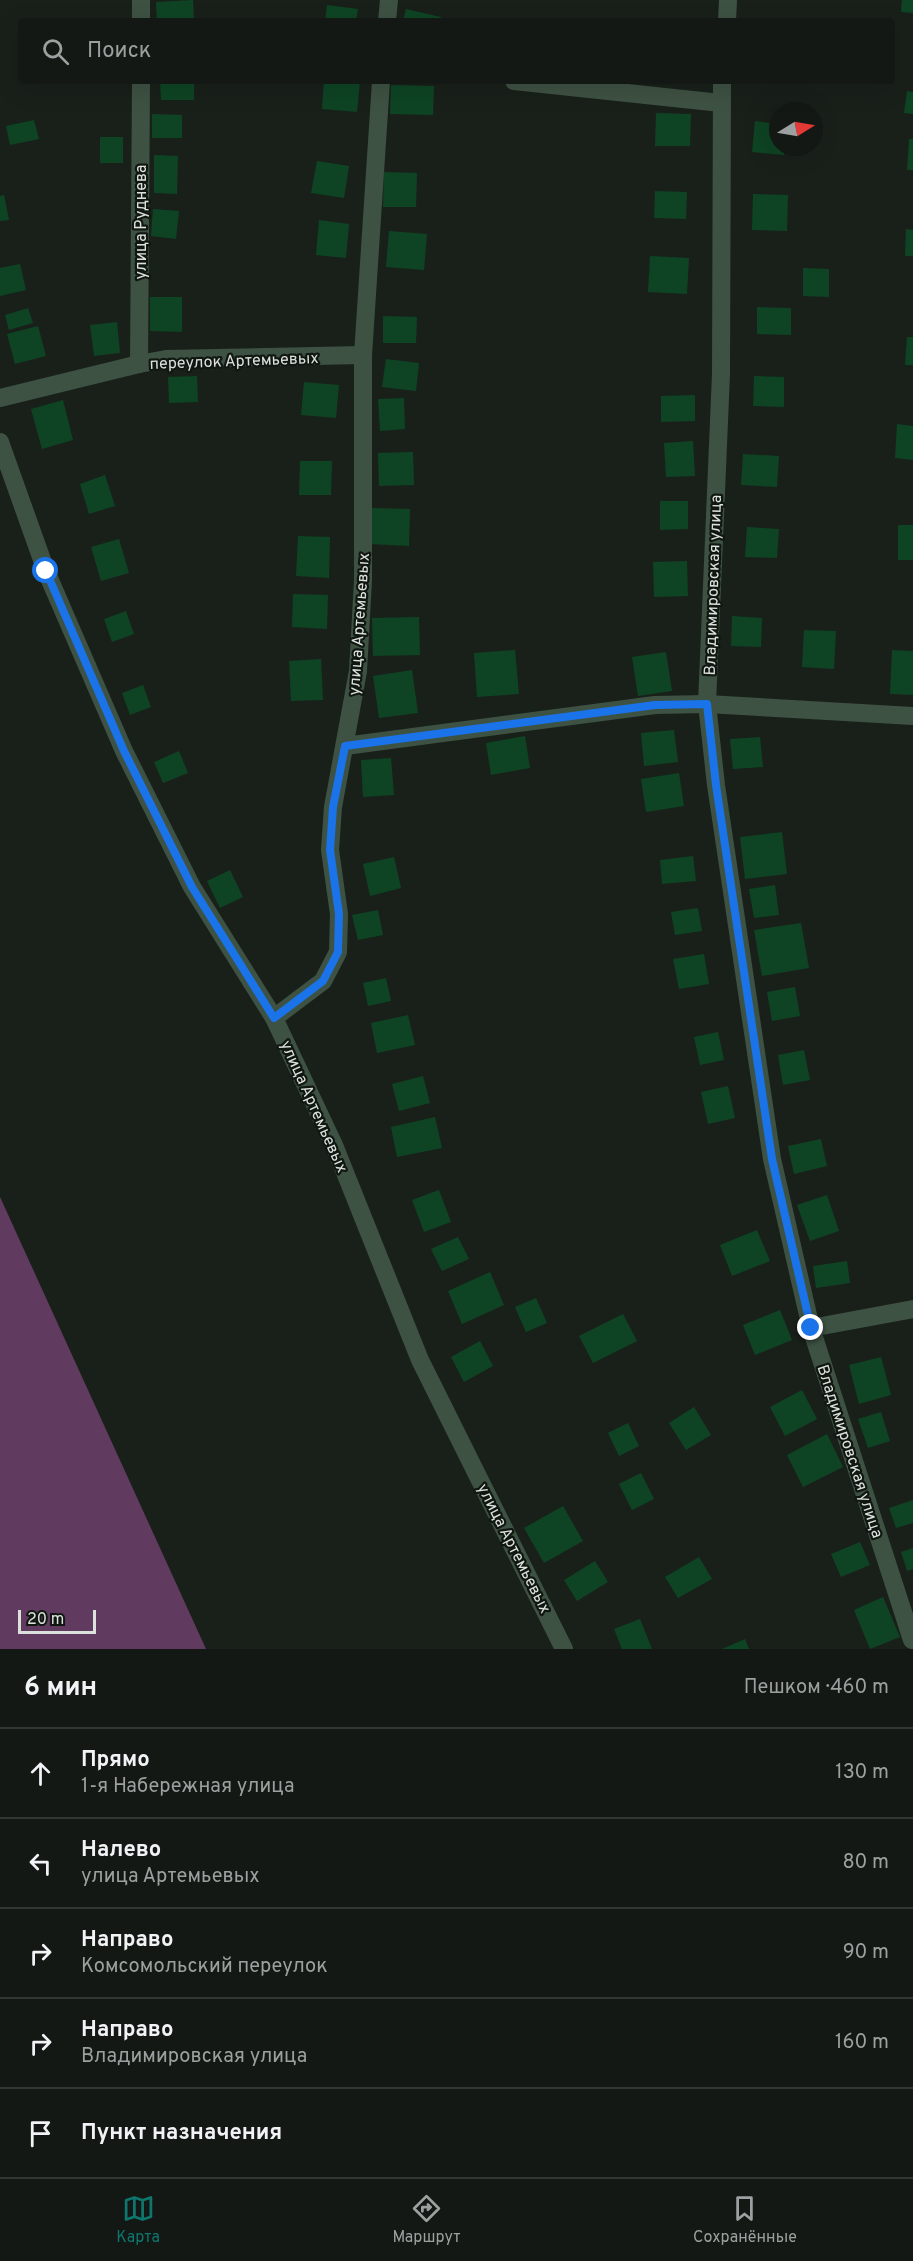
<!DOCTYPE html>
<html lang="ru">
<head>
<meta charset="utf-8">
<style>
	:root { --surface:#131814; --page:#202522; --text:#f1f3f6; --muted:#9da0a0; --line:#323734; --accent:#0f766e }
	body { margin:0; font-family:Overpass,sans-serif; background:var(--page); color:var(--text) }
	.compass { position:absolute; left:769px; top:102px; width:54px; height:54px; border-radius:50%; background:var(--surface); box-shadow:0 6px 24px #0002; rotate:79deg }
	.scale { position:absolute; left:18px; bottom:15px; width:78px; box-sizing:border-box; padding-left:6px; border:3px solid #dce1dd; border-top:0; font-size:16px; line-height:21px; white-space:nowrap; color:#dce1dd; -webkit-text-stroke:4px #101711; paint-order:stroke }
	.stop { position:absolute; width:18px; height:18px; margin:-14px; border:4px solid #1a73e8; border-radius:50%; background:#fff }
	.stop.end { background:#1a73e8; border-color:#fff; box-shadow:0 2px 6px #0008 }
	.list { margin:0; padding:0; list-style:none }
	h2 { display:flex; justify-content:space-between; align-items:center; height:78px; margin:0; padding:0 24px; font-size:26px }
	h2 small { font-size:20px; font-weight:400; color:var(--muted) }
	.list li { display:grid; grid-template-columns:39px 1fr auto; gap:18px; align-items:center; box-sizing:border-box; height:90px; padding:0 24px; border-top:2px solid var(--line) }
	.list b { display:block; font-size:22px; white-space:nowrap }
	.list p { margin:0; font-size:20px; white-space:nowrap; color:var(--muted) }
	.list em { font-size:20px; font-style:normal; color:var(--muted) }
	.icon { flex:none; width:33px; height:33px; fill:none; stroke:currentColor; stroke-width:2; stroke-linecap:round; stroke-linejoin:round }
	.map { position:relative; flex:none; width:913px; height:1649px; overflow:hidden }
	.search { position:absolute; background:var(--surface); box-shadow:0 6px 24px #0002; left:18px; right:18px; top:18px; height:66px; display:flex; align-items:center; gap:15px; box-sizing:border-box; padding:0 21px; border-radius:6px; color:var(--muted); font-size:22px }
	.sheet { height:528px; background:var(--surface) }
	nav { display:flex; justify-content:space-around; align-items:center; box-sizing:border-box; height:84px; border-top:2px solid var(--line); background:var(--surface); font-size:16px; color:var(--muted) }
	nav a { display:grid; justify-items:center; gap:3px }
	nav .on { color:var(--accent) }
	.map>svg:first-child { display:block }
	.water { fill:#613a5f }
	.building { fill:#0e4424 }
	.lines { fill:none; stroke-linecap:round; stroke-linejoin:round }
	.minor { stroke:#3e5243; stroke-width:18 }
	.route { stroke:#1a73e8; stroke-width:8 }
	.labels { text-anchor:middle; stroke-width:4.5; stroke-linejoin:round; paint-order:stroke }
	.street-label { font-size:16px; fill:#dce1dd; stroke:#101711 }
</style>
</head>
<body>
<div class="map">
<svg width="913" height="1649" viewBox="0 0 913 1649">
	<rect width="100%" height="100%" fill="#19201a"/>
	<path class="water" d="M 0,1197 L 206,1649 L 0,1649 Z"/>
	<g class="building">
		<path d="M 193,0 L 194,21 L 157,21 L 156,2 Z"/>
		<path d="M 902,0 L 913,0 L 913,13 L 901,12 Z"/>
		<path d="M 327,5 L 358,9 L 356,21 L 325,21 Z"/>
		<path d="M 406,9 L 441,17 L 440,21 L 403,21 Z"/>
		<path d="M 160,81 L 194,81 L 194,100 L 161,100 Z"/>
		<path d="M 324,81 L 360,81 L 357,112 L 322,109 Z"/>
		<path d="M 391,85 L 434,86 L 433,115 L 390,114 Z"/>
		<path d="M 907,91 L 913,92 L 913,114 L 904,113 Z"/>
		<path d="M 656,113 L 691,114 L 690,146 L 655,146 Z"/>
		<path d="M 152,114 L 182,115 L 182,138 L 152,138 Z"/>
		<path d="M 34,120 L 39,139 L 10,145 L 6,126 Z"/>
		<path d="M 755,121 L 778,124 L 778,147 L 785,147 L 784,155 L 752,152 Z"/>
		<rect x="100" y="137" width="23" height="26"/>
		<path d="M 909,139 L 913,139 L 913,170 L 907,170 Z"/>
		<path d="M 154,155 L 178,156 L 177,194 L 154,193 Z"/>
		<path d="M 317,161 L 349,166 L 344,198 L 311,193 Z"/>
		<path d="M 384,172 L 417,173 L 416,207 L 383,207 Z"/>
		<path d="M 655,191 L 687,192 L 686,219 L 654,218 Z"/>
		<path d="M 753,194 L 788,195 L 787,231 L 752,230 Z"/>
		<path d="M 4,195 L 9,220 L 0,221 L 0,196 Z"/>
		<path d="M 153,209 L 179,211 L 176,239 L 151,236 Z"/>
		<path d="M 319,220 L 349,224 L 346,258 L 316,255 Z"/>
		<path d="M 906,229 L 913,230 L 913,256 L 905,256 Z"/>
		<path d="M 389,231 L 427,234 L 424,270 L 386,267 Z"/>
		<path d="M 650,256 L 689,258 L 687,294 L 648,292 Z"/>
		<path d="M 20,264 L 26,290 L 0,296 L 0,268 Z"/>
		<path d="M 803,268 L 829,269 L 829,297 L 803,296 Z"/>
		<path d="M 150,297 L 182,297 L 182,332 L 150,331 Z"/>
		<path d="M 757,307 L 791,308 L 791,335 L 757,334 Z"/>
		<path d="M 28,308 L 33,323 L 9,330 L 5,315 Z"/>
		<path d="M 383,316 L 417,317 L 416,343 L 383,343 Z"/>
		<path d="M 117,322 L 120,353 L 94,356 L 90,325 Z"/>
		<path d="M 38,326 L 46,356 L 15,364 L 7,334 Z"/>
		<path d="M 907,337 L 913,337 L 913,365 L 905,365 Z"/>
		<path d="M 386,359 L 419,363 L 416,391 L 382,387 Z"/>
		<path d="M 197,376 L 198,402 L 169,403 L 168,377 Z"/>
		<path d="M 754,376 L 784,377 L 784,407 L 753,406 Z"/>
		<path d="M 304,382 L 339,385 L 336,418 L 301,415 Z"/>
		<path d="M 695,395 L 695,421 L 661,422 L 661,396 Z"/>
		<path d="M 404,398 L 405,429 L 380,431 L 378,399 Z"/>
		<path d="M 63,400 L 73,440 L 42,449 L 31,409 Z"/>
		<path d="M 897,424 L 913,426 L 913,460 L 895,458 Z"/>
		<path d="M 693,441 L 695,476 L 666,477 L 664,443 Z"/>
		<path d="M 413,452 L 414,485 L 379,486 L 378,453 Z"/>
		<path d="M 743,454 L 779,456 L 777,487 L 741,485 Z"/>
		<path d="M 300,461 L 332,461 L 331,495 L 299,495 Z"/>
		<path d="M 105,475 L 115,506 L 89,514 L 80,484 Z"/>
		<path d="M 660,501 L 688,501 L 688,529 L 660,530 Z"/>
		<path d="M 371,508 L 410,509 L 409,546 L 369,544 Z"/>
		<rect x="898" y="525" width="15" height="35"/>
		<path d="M 747,527 L 779,529 L 777,558 L 745,557 Z"/>
		<path d="M 298,536 L 330,537 L 329,578 L 296,576 Z"/>
		<path d="M 119,539 L 129,573 L 101,581 L 91,547 Z"/>
		<path d="M 687,561 L 688,596 L 654,597 L 653,562 Z"/>
		<path d="M 293,594 L 328,595 L 327,629 L 292,627 Z"/>
		<path d="M 126,611 L 134,634 L 112,642 L 104,619 Z"/>
		<path d="M 732,616 L 762,618 L 761,647 L 731,646 Z"/>
		<path d="M 419,617 L 420,655 L 373,656 L 372,618 Z"/>
		<path d="M 804,630 L 836,631 L 834,669 L 802,667 Z"/>
		<path d="M 515,650 L 519,694 L 477,697 L 474,653 Z"/>
		<path d="M 892,650 L 913,651 L 913,695 L 890,694 Z"/>
		<path d="M 666,652 L 672,691 L 638,696 L 632,657 Z"/>
		<path d="M 321,659 L 323,700 L 291,701 L 289,661 Z"/>
		<path d="M 412,670 L 418,713 L 379,718 L 373,676 Z"/>
		<path d="M 143,685 L 151,707 L 130,715 L 122,693 Z"/>
		<path d="M 674,730 L 678,762 L 644,766 L 641,733 Z"/>
		<path d="M 525,736 L 530,768 L 491,775 L 486,743 Z"/>
		<path d="M 760,737 L 763,767 L 733,769 L 730,739 Z"/>
		<path d="M 179,751 L 188,773 L 163,783 L 154,762 Z"/>
		<path d="M 391,758 L 394,795 L 363,797 L 361,760 Z"/>
		<path d="M 679,773 L 684,806 L 646,812 L 641,779 Z"/>
		<path d="M 782,832 L 787,874 L 745,879 L 740,837 Z"/>
		<path d="M 693,856 L 696,881 L 662,884 L 660,860 Z"/>
		<path d="M 394,857 L 401,888 L 370,896 L 363,864 Z"/>
		<path d="M 230,870 L 243,897 L 220,908 L 207,881 Z"/>
		<path d="M 775,885 L 779,915 L 754,918 L 749,889 Z"/>
		<path d="M 698,908 L 702,931 L 675,935 L 671,912 Z"/>
		<path d="M 378,910 L 383,935 L 358,940 L 352,915 Z"/>
		<path d="M 801,923 L 809,968 L 762,976 L 754,930 Z"/>
		<path d="M 704,954 L 709,984 L 679,989 L 673,959 Z"/>
		<path d="M 386,978 L 391,1001 L 368,1006 L 363,983 Z"/>
		<path d="M 795,987 L 800,1016 L 772,1021 L 767,992 Z"/>
		<path d="M 408,1015 L 415,1045 L 377,1053 L 371,1023 Z"/>
		<path d="M 718,1032 L 724,1060 L 700,1065 L 694,1037 Z"/>
		<path d="M 804,1050 L 810,1080 L 783,1085 L 778,1055 Z"/>
		<path d="M 423,1076 L 430,1103 L 399,1111 L 392,1084 Z"/>
		<path d="M 728,1086 L 735,1118 L 708,1124 L 701,1092 Z"/>
		<path d="M 435,1117 L 442,1148 L 397,1157 L 391,1127 Z"/>
		<path d="M 821,1139 L 827,1166 L 794,1174 L 788,1146 Z"/>
		<path d="M 439,1190 L 451,1222 L 424,1232 L 412,1200 Z"/>
		<path d="M 827,1195 L 839,1231 L 810,1241 L 797,1205 Z"/>
		<path d="M 757,1230 L 770,1261 L 732,1276 L 720,1245 Z"/>
		<path d="M 458,1237 L 469,1259 L 442,1271 L 431,1249 Z"/>
		<path d="M 847,1261 L 850,1283 L 816,1288 L 813,1266 Z"/>
		<path d="M 490,1272 L 504,1305 L 462,1324 L 448,1291 Z"/>
		<path d="M 536,1298 L 547,1323 L 526,1332 L 515,1307 Z"/>
		<path d="M 780,1310 L 792,1340 L 755,1355 L 743,1325 Z"/>
		<path d="M 623,1314 L 637,1341 L 593,1363 L 579,1336 Z"/>
		<path d="M 480,1341 L 493,1366 L 464,1382 L 451,1357 Z"/>
		<path d="M 881,1357 L 891,1395 L 859,1404 L 849,1365 Z"/>
		<path d="M 802,1390 L 817,1419 L 785,1436 L 770,1407 Z"/>
		<path d="M 694,1407 L 711,1435 L 686,1450 L 669,1423 Z"/>
		<path d="M 881,1412 L 890,1441 L 868,1448 L 858,1419 Z"/>
		<path d="M 628,1423 L 639,1446 L 619,1456 L 608,1433 Z"/>
		<path d="M 827,1434 L 843,1467 L 803,1487 L 787,1455 Z"/>
		<path d="M 641,1473 L 654,1499 L 632,1510 L 619,1484 Z"/>
		<path d="M 913,1500 L 913,1523 L 896,1528 L 889,1508 Z"/>
		<path d="M 563,1506 L 583,1541 L 544,1563 L 524,1528 Z"/>
		<path d="M 860,1542 L 870,1565 L 841,1577 L 831,1554 Z"/>
		<path d="M 913,1548 L 913,1569 L 907,1571 L 901,1552 Z"/>
		<path d="M 699,1557 L 712,1579 L 678,1598 L 665,1577 Z"/>
		<path d="M 595,1561 L 608,1582 L 577,1601 L 564,1580 Z"/>
		<path d="M 883,1597 L 900,1637 L 870,1649 L 854,1610 Z"/>
		<path d="M 640,1619 L 652,1649 L 622,1649 L 614,1629 Z"/>
		<path d="M 745,1639 L 749,1649 L 722,1649 Z"/>
	</g>
	<g class="lines">
		<g class="minor">
			<path d="M 141,21 L 141,0"/>
			<path d="M 387,21 L 389,0"/>
			<path d="M 727,21 L 728,0"/>
			<path d="M 514,81 L 721,103"/>
			<path d="M 722,81 L 721,374 L 707,704 L 716,785 L 772,1159 L 811,1328 L 912,1640"/>
			<path d="M 139,364 L 141,81"/>
			<path d="M 0,398 L 139,364 L 166,359 L 363,355"/>
			<path d="M 0,442 L 46,571 L 124,751 L 192,887 L 274,1018 L 334,1145 L 420,1360 L 564,1649"/>
			<path d="M 345,746 L 655,705 L 707,704 L 913,716"/>
			<path d="M 274,1018 L 323,981 L 338,952 L 339,914 L 330,850 L 333,807 L 358,671 L 363,580 L 363,355 L 381,81"/>
			<path d="M 811,1328 L 913,1309"/>
		</g>
	</g>
	<g class="lines">
		<path class="route" d="M 46,571 L 124,751 L 192,887 L 274,1018 L 323,981 L 338,952 L 339,914 L 330,850 L 333,807 L 345,746 L 655,705 L 707,704 L 716,785 L 772,1159 L 811,1328"/>
	</g>
	<g class="labels">
		<g class="street-label">
			<text transform="translate(140 222) rotate(-90)" y="6">улица Руднева</text>
			<text transform="translate(234 360) rotate(-2)" y="6">переулок Артемьевых</text>
			<text transform="translate(712 585) rotate(-88)" y="6">Владимировская улица</text>
			<text transform="translate(358 624) rotate(-86)" y="6">улица Артемьевых</text>
			<text transform="translate(315 1106) rotate(66)" y="6">улица Артемьевых</text>
			<text transform="translate(851 1451) rotate(72)" y="6">Владимировская улица</text>
			<text transform="translate(515 1548) rotate(63)" y="6">улица Артемьевых</text>
		</g>
	</g>
</svg>
<svg class="compass" viewBox="-18 -18 36 36"><path d="M0-13l5 13h-10z" fill="#e53935"/><path d="M0 13l5-13h-10z" fill="#9da0a0"/></svg>
<div class="scale">20 m</div>
<div class="stop" style="left:46px;top:571px"></div>
<div class="stop end" style="left:811px;top:1328px"></div>
<div class="search"><svg class="icon" aria-label="search" viewBox="0 0 24 24"><circle cx="10" cy="10" r="6"/><path d="M15 15l6 6"/></svg>Поиск</div>
</div>
<section class="sheet">
<h2>6 мин<small>Пешком · 460 m</small></h2>
<ul class="list">
<li><svg class="icon" aria-label="ahead" viewBox="0 0 24 24"><path d="M12 20V5M6 11l6-6 6 6"/></svg><div><b>Прямо</b><p>1-я Набережная улица</p></div><em>130 m</em></li>
<li><svg class="icon" aria-label="left" viewBox="0 0 24 24"><path d="M17 20v-9H6M10 6l-5 5 5 5"/></svg><div><b>Налево</b><p>улица Артемьевых</p></div><em>80 m</em></li>
<li><svg class="icon" aria-label="right" viewBox="0 0 24 24"><path d="M7 20v-9h11M14 6l5 5-5 5"/></svg><div><b>Направо</b><p>Комсомольский переулок</p></div><em>90 m</em></li>
<li><svg class="icon" aria-label="right" viewBox="0 0 24 24"><path d="M7 20v-9h11M14 6l5 5-5 5"/></svg><div><b>Направо</b><p>Владимировская улица</p></div><em>160 m</em></li>
<li><svg class="icon" aria-label="arrive" viewBox="0 0 24 24"><path d="M6 21V4h12l-3 4 3 4H6"/></svg><div><b>Пункт назначения</b></div></li>
</ul>
</section>
<nav>
<a class="on"><svg class="icon" aria-label="map" viewBox="0 0 24 24"><path d="M3 6l6-2 6 2 6-2v14l-6 2-6-2-6 2zM9 4v14M15 6v14"/></svg>Карта</a>
<a><svg class="icon" aria-label="directions" viewBox="0 0 24 24"><path d="M12 3l9 9-9 9-9-9zM9 14v-3h6M13 9l2 2-2 2"/></svg>Маршрут</a>
<a><svg class="icon" aria-label="saved" viewBox="0 0 24 24"><path d="M7 4h10v16l-5-4-5 4z"/></svg>Сохранённые</a>
</nav>
</body>
</html>
